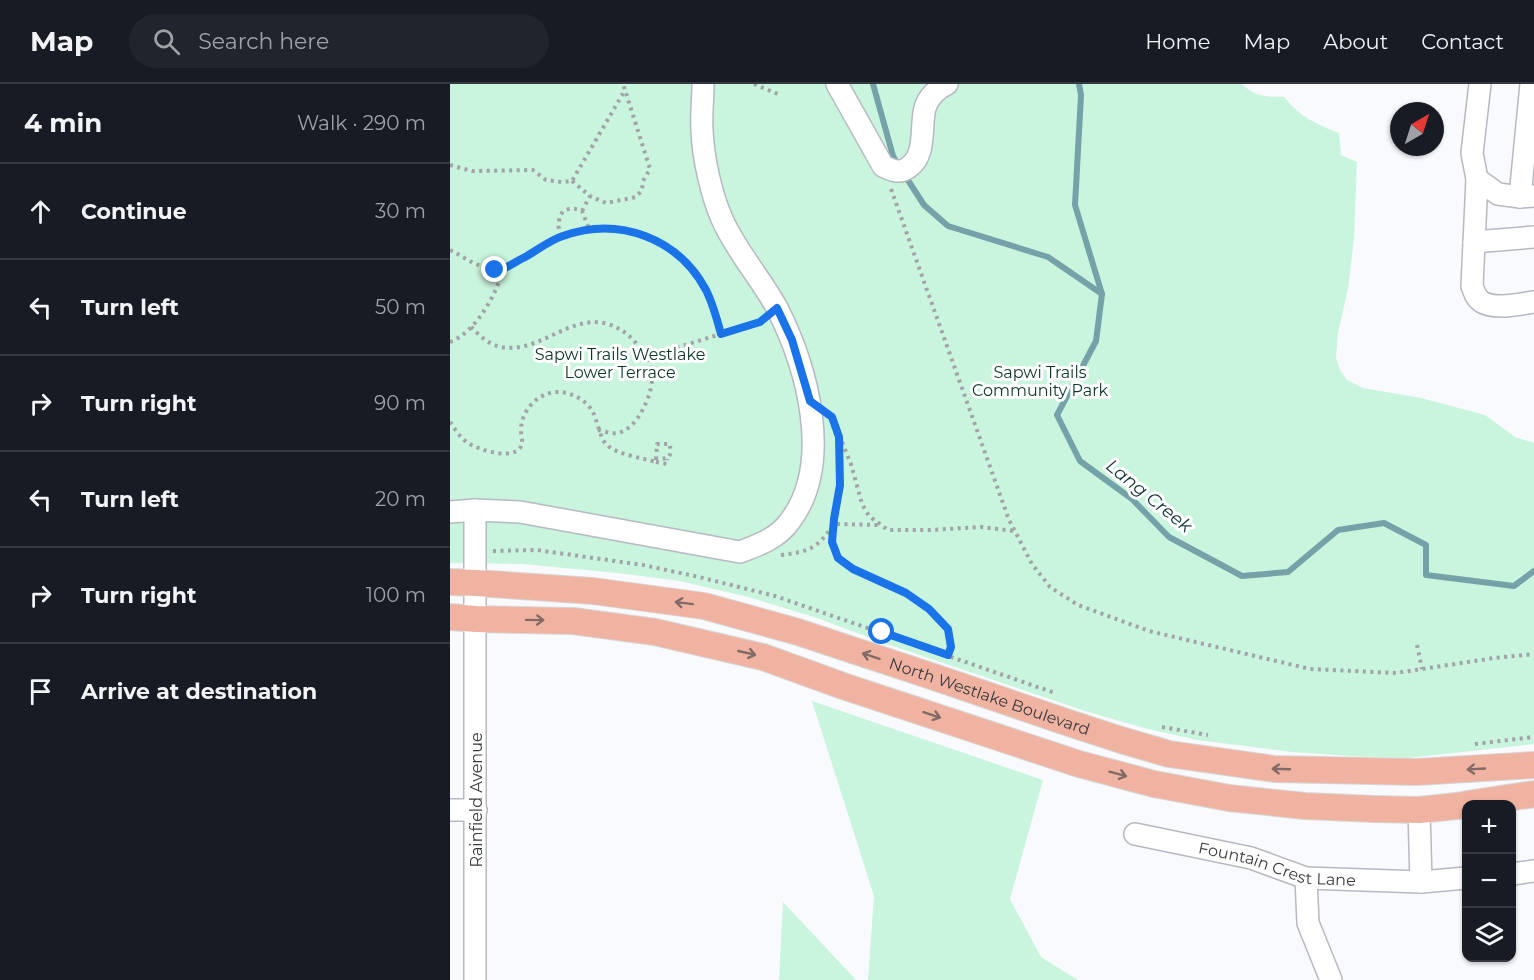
<!DOCTYPE html>
<html lang="en">
<head>
<meta charset="utf-8">
<style>
	:root { --surface:#171b24; --page:#20242c; --text:#f1f3f6; --muted:#9ea1a6; --line:#363941 }
	body { margin:0; font-family:Montserrat,sans-serif; background:var(--page); color:var(--text) }
	.controls { position:absolute; right:18px; bottom:18px; display:grid; overflow:hidden; border-radius:12px; box-shadow:0 2px 4px #0004 }
	.controls button { width:54px; height:54px; display:grid; place-items:center; padding:0; border:0; border-bottom:2px solid var(--line); background:var(--surface); color:var(--text); font:30px sans-serif }
	.compass { position:absolute; left:940px; top:18px; width:54px; height:54px; border-radius:50%; background:var(--surface); box-shadow:0 2px 4px #0004; rotate:39deg }
	.stop { position:absolute; width:18px; height:18px; margin:-14px; border:4px solid #1a73e8; border-radius:50%; background:#fff }
	.stop.end { background:#1a73e8; border-color:#fff; box-shadow:0 2px 6px #0008 }
	.list { margin:0; padding:0; list-style:none }
	h2 { display:flex; justify-content:space-between; align-items:center; height:78px; margin:0; padding:0 24px; font-size:26px }
	h2 small { font-size:20px; font-weight:400; color:var(--muted) }
	.list li { display:grid; grid-template-columns:39px 1fr auto; gap:18px; align-items:center; box-sizing:border-box; height:96px; padding:0 24px; border-top:2px solid var(--line) }
	.list b { display:block; font-size:22px; white-space:nowrap }
	.list em { font-size:20px; font-style:normal; color:var(--muted) }
	.icon { flex:none; width:33px; height:33px; fill:none; stroke:currentColor; stroke-width:2; stroke-linecap:round; stroke-linejoin:round }
	.map { position:relative; flex:none; width:1084px; height:896px; overflow:hidden }
	header { display:flex; align-items:center; gap:36px; box-sizing:border-box; height:84px; padding:0 30px; background:var(--surface); border-bottom:2px solid var(--line) }
	header strong { font-size:28px }
	nav { display:flex; gap:33px; margin-inline-start:auto; font-size:21px }
	.search { width:420px; height:54px; background:var(--page); display:flex; align-items:center; gap:15px; box-sizing:border-box; padding:0 21px; border-radius:33px; color:var(--muted); font-size:22px }
	main { display:flex }
	aside { flex:1; background:var(--surface) }
	.map>svg:first-child { display:block }
	.green { fill:#c9f4dd }
	.lines { fill:none; stroke-linecap:round; stroke-linejoin:round }
	.stream { stroke:#75a2a9; stroke-width:6 }
	.minor-casing { stroke:#b6b9c2; stroke-width:24 }
	.major-casing { stroke:#d7d8d8; stroke-width:28 }
	.path { stroke:#a2a3a7; stroke-width:4; stroke-dasharray:3 4.5; stroke-linecap:butt }
	.minor { stroke:#fff; stroke-width:21 }
	.major { stroke:#f0b3a1; stroke-width:26 }
	.oneway { stroke:#826a66 }
	.route { stroke:#1a73e8; stroke-width:8 }
	.labels { text-anchor:middle; stroke-width:6; stroke-linejoin:round; paint-order:stroke }
	.park-label { font-size:16px; fill:#0a3625; stroke:#fff }
	.street-label { font-size:16px; fill:#393a3e; stroke:#fff }
	.water-label { font-size:18px; font-style:italic; fill:#133338; stroke:#fff }
</style>
</head>
<body>
<header>
<strong>Map</strong>
<div class="search"><svg class="icon" aria-label="search" viewBox="0 0 24 24"><circle cx="10" cy="10" r="6"/><path d="M15 15l6 6"/></svg>Search here</div>
<nav><a>Home</a><a>Map</a><a>About</a><a>Contact</a></nav>
</header>
<main>
<aside>
<h2>4 min<small>Walk · 290 m</small></h2>
<ul class="list">
<li><svg class="icon" aria-label="ahead" viewBox="0 0 24 24"><path d="M12 20V5M6 11l6-6 6 6"/></svg><div><b>Continue</b></div><em>30 m</em></li>
<li><svg class="icon" aria-label="left" viewBox="0 0 24 24"><path d="M17 20v-9H6M10 6l-5 5 5 5"/></svg><div><b>Turn left</b></div><em>50 m</em></li>
<li><svg class="icon" aria-label="right" viewBox="0 0 24 24"><path d="M7 20v-9h11M14 6l5 5-5 5"/></svg><div><b>Turn right</b></div><em>90 m</em></li>
<li><svg class="icon" aria-label="left" viewBox="0 0 24 24"><path d="M17 20v-9H6M10 6l-5 5 5 5"/></svg><div><b>Turn left</b></div><em>20 m</em></li>
<li><svg class="icon" aria-label="right" viewBox="0 0 24 24"><path d="M7 20v-9h11M14 6l5 5-5 5"/></svg><div><b>Turn right</b></div><em>100 m</em></li>
<li><svg class="icon" aria-label="arrive" viewBox="0 0 24 24"><path d="M6 21V4h12l-3 4 3 4H6"/></svg><div><b>Arrive at destination</b></div></li>
</ul>
</aside>
<div class="map">
<svg width="1084" height="896" viewBox="0 0 1084 896">
	<rect width="100%" height="100%" fill="#f9fafe"/>
	<g class="green">
		<path d="M 0,0 L 792,0 C 805,13 818,13 834,13 C 849,32 867,41 889,49 L 891,71 L 907,78 L 904,154 L 898,205 L 888,249 L 886,274 L 890,286 L 897,296 L 913,304 L 971,314 L 1035,331 L 1065,353 L 1084,359 L 1084,660 L 958,674 L 901,672 L 842,668 L 747,656 L 694,644 L 635,627 L 434,559 L 364,533 L 298,513 L 230,497 L 168,489 L 72,480 L 0,479 Z"/>
		<path d="M 362,617 L 593,696 L 560,815 L 591,873 L 628,896 L 418,896 L 424,812 Z"/>
		<path d="M 333,818 L 406,896 L 329,896 Z"/>
	</g>
	<g class="lines">
		<g class="stream">
			<path d="M 423,0 L 443,72 L 448,81"/>
			<path d="M 629,0 L 631,11 L 625,121 L 652,210 L 646,257 L 607,331 L 630,377 L 682,415 L 719,453 L 792,492 L 838,488 L 888,446 L 934,439 L 976,461 L 976,491 L 1064,502 L 1084,487"/>
			<path d="M 454,90 L 474,121 L 498,142 L 598,173 L 652,210"/>
		</g>
		<g class="minor-casing">
			<g id="minor">
				<path d="M 387,0 L 433,82 C 443,87 450,90 459,83 C 477,70 470,42 475,24 C 478,13 488,4 497,0"/>
				<path d="M 1030,0 L 1022,69 L 1027,95 L 1048,110 L 1070,113 L 1084,112"/>
				<path d="M 1027,95 L 1022,202 C 1024,208 1026,214 1032,218 C 1046,226 1069,220 1084,218"/>
				<path d="M 1070,113 L 1081,0"/>
				<path d="M 1024,158 L 1084,153"/>
				<path d="M 25,426 L 25,896"/>
				<path d="M 0,428 L 25,426 L 70,428 L 290,468 C 309,461 328,454 340,437 C 384,379 357,283 327,224 C 310,193 286,167 272,135 C 261,110 253,73 252,46 C 251,31 253,15 253,0"/>
				<path d="M 0,726 L 26,726"/>
				<path d="M 969,726 L 971,798"/>
				<path id="s1" d="M 685,750 L 801,774 L 856,794 L 971,798 L 1016,794"/>
				<path d="M 1062,790 L 1084,787"/>
				<path d="M 856,794 L 858,839 L 881,896"/>
			</g>
		</g>
		<g class="major-casing">
			<g id="major">
				<path id="s2" d="M 0,498 L 26,499 L 143,507 L 254,522 L 348,548 L 490,595 L 619,639 L 671,656 L 719,670 L 824,685 L 967,688 L 1084,681"/>
				<path d="M 0,533 L 26,535 L 123,537 L 205,548 L 313,573 L 393,602 L 629,680 L 704,700 L 779,714 L 855,722 L 925,725 L 969,726 L 1016,721"/>
				<path d="M 1017,720 L 1084,710"/>
			</g>
		</g>
		<g class="path">
			<path d="M 304,0 L 330,11"/>
			<path d="M 0,81 L 22,87 L 83,86 L 96,96 L 112,98 L 122,97 L 175,6 L 173,0"/>
			<path d="M 122,97 L 140,112 L 156,119 L 186,113 L 192,106 L 193,97 L 200,85 L 175,6"/>
			<path d="M 441,105 L 559,436 L 582,480 L 600,503 L 628,521 L 699,547 L 860,585 L 946,589 L 1044,574 L 1084,570"/>
			<path d="M 132,127 L 140,112"/>
			<path d="M 111,152 C 107,142 108,136 113,127 C 120,124 126,124 132,127 L 139,145"/>
			<path d="M 0,166 C 18,175 31,187 53,185 C 61,181 69,177 77,172 C 89,165 100,156 113,152 C 165,133 221,151 251,198 C 261,214 266,232 271,250 L 310,238 L 312,236"/>
			<path d="M 21,243 C 29,251 39,261 51,263 C 90,270 120,229 158,240 C 176,246 186,257 196,273"/>
			<path d="M 0,258 C 25,249 47,210 53,185"/>
			<path d="M 383,335 L 389,353 L 391,379 L 390,401 L 384,435 L 382,458 L 388,474 L 403,485 L 457,509 L 479,525 L 498,545 L 501,563 L 498,571"/>
			<path d="M 0,338 C 5,345 10,354 18,359 C 29,366 61,376 70,364 C 74,359 71,353 71,346 C 71,328 86,310 105,308 C 121,307 140,317 145,333 C 149,343 150,355 158,362 C 169,371 193,374 206,378 L 206,375 C 220,374 221,375 220,360 L 207,360 L 206,375"/>
			<path d="M 148,346 C 154,347 161,350 167,349 C 187,346 201,313 202,296 C 203,288 199,280 196,273 L 271,250"/>
			<path d="M 392,358 L 401,380 L 412,420 L 419,432 L 438,446 L 480,446 L 531,443 L 564,447"/>
			<path d="M 206,378 L 217,380 L 217,375"/>
			<path d="M 43,467 L 87,466 L 193,481 L 249,493 L 325,512 L 605,609"/>
			<path d="M 331,471 C 359,468 368,464 384,440 L 429,441"/>
			<path d="M 967,561 L 972,585"/>
			<path d="M 712,643 L 758,651"/>
			<path d="M 1025,660 L 1084,653"/>
		</g>
		<use href="#minor" class="minor"/>
		<use href="#major" class="major"/>
	</g>
	<defs><path id="oneway-shaft" d="M-6 0H5M1.5-3L5.5 0L1.5 3" fill="none" stroke-width="1.6" stroke-linecap="round" stroke-linejoin="round" transform="scale(1.5)"/></defs>
	<g class="oneway">
		<use href="#oneway-shaft" transform="translate(234 519) rotate(-173)"/>
		<use href="#oneway-shaft" transform="translate(85 536) rotate(1)"/>
		<use href="#oneway-shaft" transform="translate(297 569) rotate(13)"/>
		<use href="#oneway-shaft" transform="translate(421 572) rotate(-162)"/>
		<use href="#oneway-shaft" transform="translate(482 631) rotate(18)"/>
		<use href="#oneway-shaft" transform="translate(831 685) rotate(-178)"/>
		<use href="#oneway-shaft" transform="translate(1026 685) rotate(177)"/>
		<use href="#oneway-shaft" transform="translate(668 690) rotate(15)"/>
	</g>
	<g class="lines">
		<path class="route" d="M 45,186 L 53,185 C 61,181 69,176 77,172 C 89,165 100,156 113,152 C 169,132 228,154 256,206 C 263,220 267,235 271,250 L 310,238 L 327,224 L 342,256 L 360,317 L 382,333 L 389,353 L 390,401 L 384,435 L 382,458 L 388,474 L 403,485 L 456,509 L 479,525 L 498,545 L 501,563 L 498,571 L 432,548"/>
	</g>
	<g class="labels">
		<g class="park-label">
			<text x="170" y="276">Sapwi Trails Westlake<tspan x="170" dy="18">Lower Terrace</tspan></text>
			<text x="590" y="294">Sapwi Trails<tspan x="590" dy="18">Community Park</tspan></text>
		</g>
		<g class="street-label">
			<text dy="6" stroke="none"><textPath href="#s2" startOffset="555">North Westlake Boulevard</textPath></text>
			<text transform="translate(26 716) rotate(-90)" y="6">Rainfield Avenue</text>
			<text dy="6" stroke="none"><textPath href="#s1" startOffset="146">Fountain Crest Lane</textPath></text>
		</g>
		<g class="water-label">
			<text transform="translate(699 412) rotate(39)" y="6">Lang Creek</text>
		</g>
	</g>
</svg>
<div class="controls">
<button>+</button>
<button>−</button>
<button><svg class="icon" aria-label="layers" viewBox="0 0 24 24"><path d="M12 4l9 5-9 5-9-5zM3 14l9 5 9-5"/></svg></button>
</div>
<svg class="compass" viewBox="-18 -18 36 36"><path d="M0-13l5 13h-10z" fill="#e53935"/><path d="M0 13l5-13h-10z" fill="#9ea1a6"/></svg>
<div class="stop" style="left:432px;top:548px"></div>
<div class="stop end" style="left:45px;top:186px"></div>
</div>
</main>
</body>
</html>
